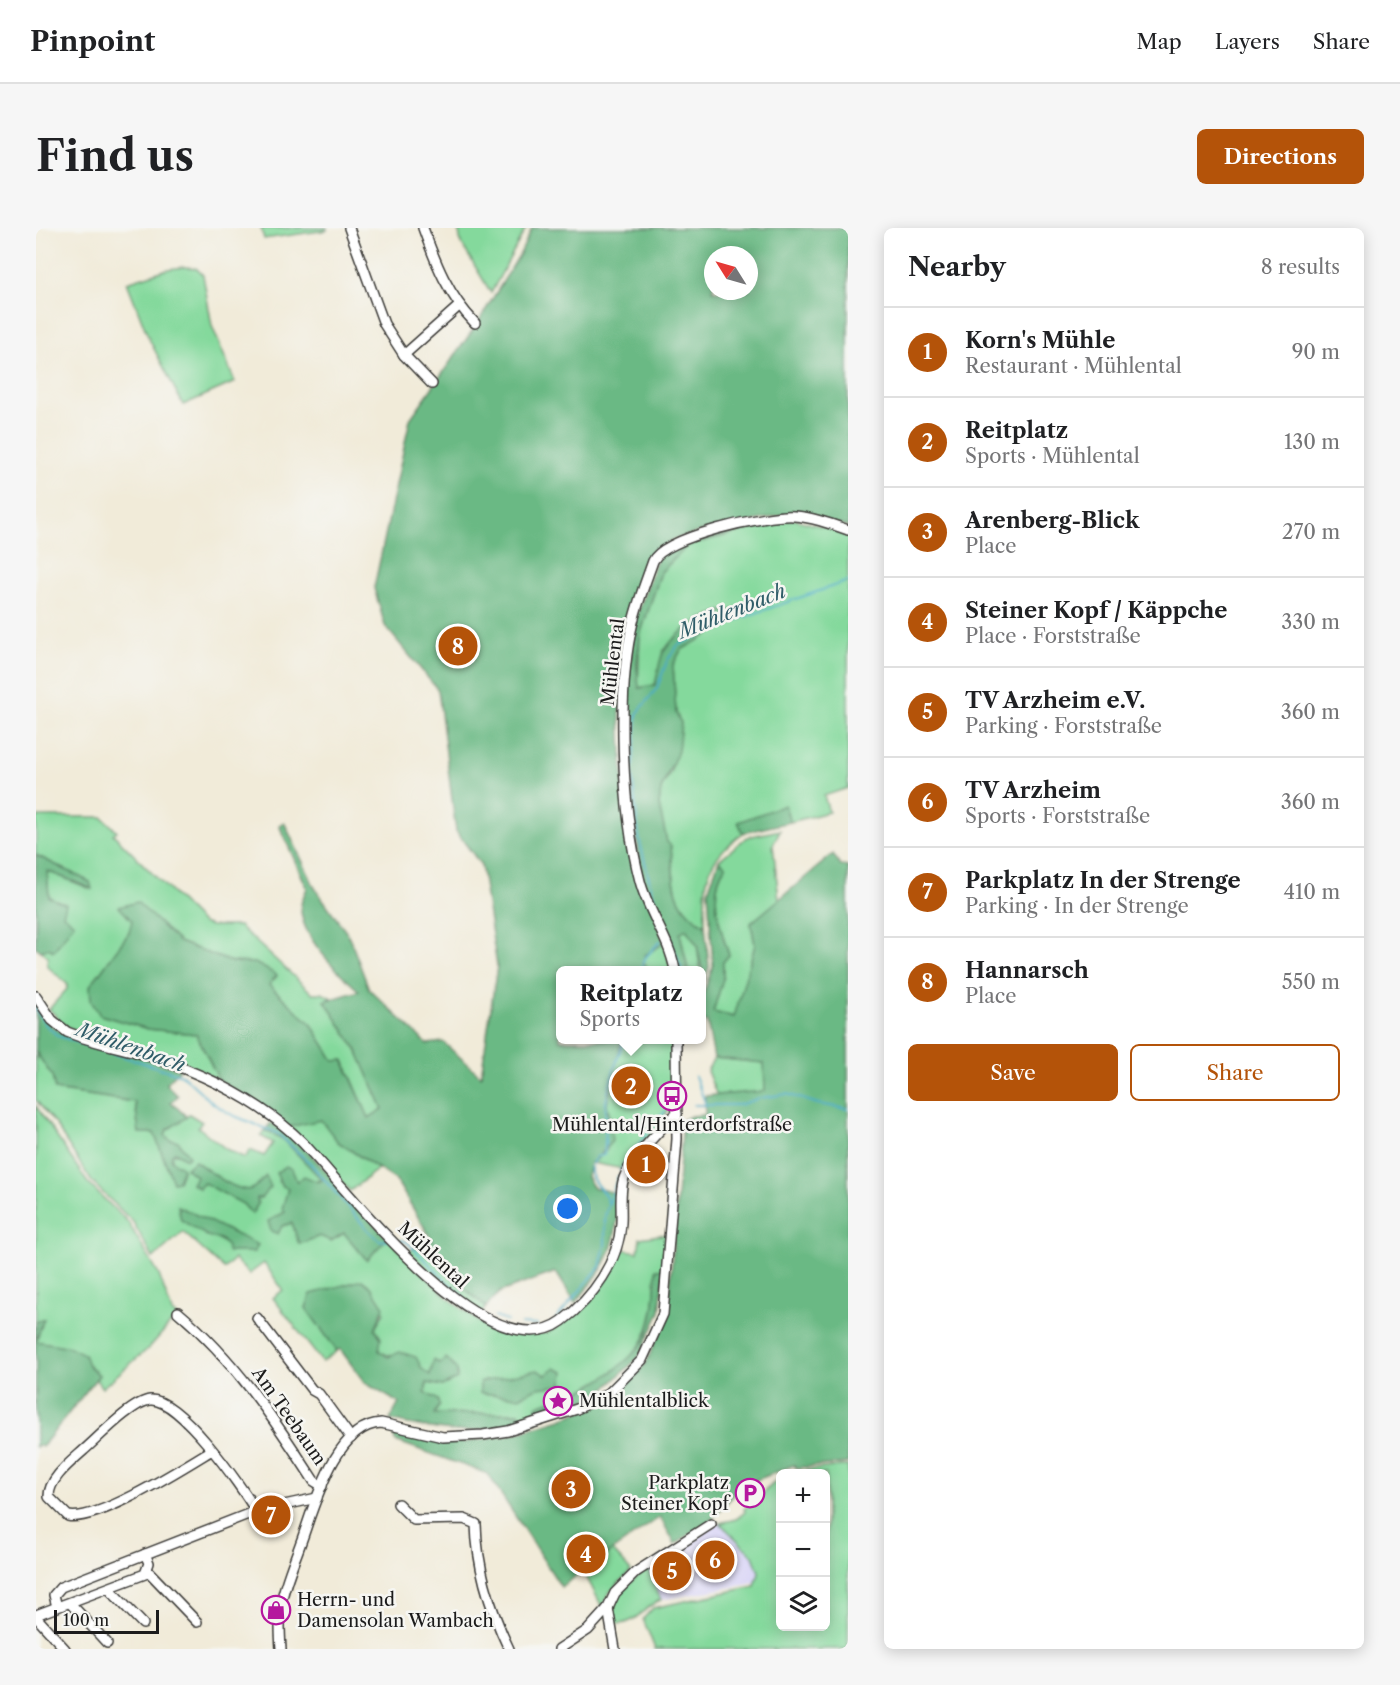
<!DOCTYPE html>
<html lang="en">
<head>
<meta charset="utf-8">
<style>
	:root { --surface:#fff; --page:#f6f6f6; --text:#202124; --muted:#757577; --line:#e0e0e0; --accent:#b45309 }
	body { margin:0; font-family:"Libre Caslon Text",serif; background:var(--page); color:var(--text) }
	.controls { position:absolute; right:18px; bottom:18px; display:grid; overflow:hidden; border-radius:9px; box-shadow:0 3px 15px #0003 }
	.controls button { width:54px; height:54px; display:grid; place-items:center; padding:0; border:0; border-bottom:2px solid var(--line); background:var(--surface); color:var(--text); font:30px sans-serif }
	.compass { position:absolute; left:668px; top:18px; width:54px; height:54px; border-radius:50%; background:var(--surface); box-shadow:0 3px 15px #0003; rotate:307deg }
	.scale { position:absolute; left:18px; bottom:15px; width:105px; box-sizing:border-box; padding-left:6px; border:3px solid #1c1c1c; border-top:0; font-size:16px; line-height:21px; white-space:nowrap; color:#1c1c1c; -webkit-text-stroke:4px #f6f6f2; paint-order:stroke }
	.you { position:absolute; left:532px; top:981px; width:21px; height:21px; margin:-15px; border:4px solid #fff; border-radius:50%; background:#1a73e8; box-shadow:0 0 0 9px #1a73e833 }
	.badge { display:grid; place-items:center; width:39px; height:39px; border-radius:50%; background:var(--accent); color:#fff; font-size:20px; font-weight:700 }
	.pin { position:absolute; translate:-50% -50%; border:3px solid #fff; box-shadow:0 2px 6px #0006 }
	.popup { position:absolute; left:520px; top:738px; width:150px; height:78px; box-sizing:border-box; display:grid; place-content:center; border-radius:9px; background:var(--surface); filter:drop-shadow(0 2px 4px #0005); font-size:20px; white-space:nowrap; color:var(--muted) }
	.popup b { font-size:22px; color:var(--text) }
	.popup::after { content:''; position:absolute; left:50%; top:100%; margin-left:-12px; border:12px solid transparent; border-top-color:var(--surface) }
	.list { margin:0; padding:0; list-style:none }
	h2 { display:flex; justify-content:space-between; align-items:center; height:78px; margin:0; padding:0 24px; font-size:26px }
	h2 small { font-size:20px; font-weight:400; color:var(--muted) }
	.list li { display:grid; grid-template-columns:39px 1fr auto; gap:18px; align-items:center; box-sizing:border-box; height:90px; padding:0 24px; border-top:2px solid var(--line) }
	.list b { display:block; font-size:22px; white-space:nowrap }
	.list p { margin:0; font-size:20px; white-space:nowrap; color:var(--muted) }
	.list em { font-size:20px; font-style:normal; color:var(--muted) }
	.actions { display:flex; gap:12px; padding:18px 24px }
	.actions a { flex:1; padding:14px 0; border:2px solid var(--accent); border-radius:9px; text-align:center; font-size:21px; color:var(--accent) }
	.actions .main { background:var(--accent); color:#fff }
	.icon { flex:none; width:33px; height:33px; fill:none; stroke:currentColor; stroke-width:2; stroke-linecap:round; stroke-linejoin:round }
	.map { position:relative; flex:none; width:812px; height:1421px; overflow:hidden; border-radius:9px }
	header { display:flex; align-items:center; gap:36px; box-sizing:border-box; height:84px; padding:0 30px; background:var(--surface); border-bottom:2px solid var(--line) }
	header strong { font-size:28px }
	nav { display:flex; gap:33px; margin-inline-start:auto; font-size:21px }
	.intro { display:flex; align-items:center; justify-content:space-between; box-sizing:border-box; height:144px; padding:0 36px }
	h1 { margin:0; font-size:42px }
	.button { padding:15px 27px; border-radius:9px; background:var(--accent); color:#fff; font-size:21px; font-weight:700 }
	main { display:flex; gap:36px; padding:0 36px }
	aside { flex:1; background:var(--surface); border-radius:9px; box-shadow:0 3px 15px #0003 }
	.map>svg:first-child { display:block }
	.built { fill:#dad6f7 }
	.green { fill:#84d99c; stroke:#507a5c; stroke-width:1.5; fill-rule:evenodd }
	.forest { fill:#6bb984; stroke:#446a50; stroke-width:1.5; fill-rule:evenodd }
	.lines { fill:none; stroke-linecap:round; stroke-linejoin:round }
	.stream { stroke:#49acc8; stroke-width:2 }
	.minor-casing { stroke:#3c3b38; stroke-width:12 }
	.minor { stroke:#fff; stroke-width:9 }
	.labels { text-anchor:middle; stroke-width:5; stroke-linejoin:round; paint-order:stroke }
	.street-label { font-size:18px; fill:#1c1c1c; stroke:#f6f6f2 }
	.poi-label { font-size:18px; fill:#1c1c1c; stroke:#f6f6f2; text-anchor:start }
	.water-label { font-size:20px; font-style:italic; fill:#305d69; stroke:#f6f6f2 }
</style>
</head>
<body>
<header>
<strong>Pinpoint</strong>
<nav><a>Map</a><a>Layers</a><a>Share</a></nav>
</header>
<div class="intro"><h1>Find us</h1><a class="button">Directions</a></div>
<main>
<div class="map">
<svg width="812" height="1421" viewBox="0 0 812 1421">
	<rect width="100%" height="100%" fill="#f6f6f2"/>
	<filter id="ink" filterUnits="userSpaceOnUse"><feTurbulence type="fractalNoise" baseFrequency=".0167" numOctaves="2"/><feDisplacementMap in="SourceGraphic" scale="12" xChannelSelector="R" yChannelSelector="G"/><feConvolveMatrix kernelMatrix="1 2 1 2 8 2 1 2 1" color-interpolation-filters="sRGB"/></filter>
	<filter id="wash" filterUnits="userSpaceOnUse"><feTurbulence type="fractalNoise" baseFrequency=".008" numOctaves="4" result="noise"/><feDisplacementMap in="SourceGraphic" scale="24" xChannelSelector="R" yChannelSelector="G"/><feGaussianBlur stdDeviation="1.35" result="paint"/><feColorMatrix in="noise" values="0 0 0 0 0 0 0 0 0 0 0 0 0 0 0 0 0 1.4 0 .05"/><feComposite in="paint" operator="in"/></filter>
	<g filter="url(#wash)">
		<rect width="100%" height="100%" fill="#f1ebd9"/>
		<path class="built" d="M 684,1295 L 717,1328 L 723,1344 L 719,1355 L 625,1372 L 612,1339 Z"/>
		<g class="green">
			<path d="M 225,0 L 291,0 L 291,2 L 228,11 Z"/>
			<path d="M 422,0 L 490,0 L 455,65 L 425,15 Z"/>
			<path d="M 148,39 L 160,40 L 167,47 L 176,98 L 199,154 L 147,177 L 113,111 L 91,54 L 132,41 Z"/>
			<path d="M 757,291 L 812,305 L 812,560 L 788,568 L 793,584 L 754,594 L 749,578 L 703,594 L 707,605 C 668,633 668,653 669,697 C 635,678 638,653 635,618 L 631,615 L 623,577 L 625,561 L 635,543 L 645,495 L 640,485 L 637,437 L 645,422 L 712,383 L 685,383 L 653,398 L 627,423 L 619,457 L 602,460 L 604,407 L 625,344 L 652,317 Z"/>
			<path d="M 0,589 L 66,589 L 81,603 L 77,606 L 166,695 L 175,698 L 203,698 L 276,765 L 286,765 L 296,770 L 289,773 L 322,824 L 347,881 L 333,890 L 308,832 L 298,833 L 275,796 L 233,757 L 241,748 L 219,735 L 195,734 L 143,714 L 101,675 L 93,705 L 54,758 L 64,787 L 112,801 L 160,806 L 183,852 L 145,833 L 31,799 L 13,781 L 31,761 L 31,756 L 11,738 L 12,729 L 5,723 L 13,720 L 17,723 L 27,687 L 13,669 L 11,643 L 55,661 L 54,654 L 0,627 Z"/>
			<path d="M 744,602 L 737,617 L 743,672 L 715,695 L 719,717 L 699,789 L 677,784 L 687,751 L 687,734 L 693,727 C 684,701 671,661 690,638 L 683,632 L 711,609 Z"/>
			<path d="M 650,701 L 661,717 L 664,742 L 652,742 L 644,705 Z"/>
			<path d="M 628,715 L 635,742 L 612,742 L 608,734 L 609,727 Z"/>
			<path d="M 586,812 L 637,812 C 637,828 639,847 637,863 C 634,895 606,918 587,941 L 557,935 L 571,922 L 575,893 L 571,876 Z"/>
			<path d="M 0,824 L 16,848 L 19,862 L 99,874 L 103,905 L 118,905 L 137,954 L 136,926 L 144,926 L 129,907 L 131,902 L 153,886 L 166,894 L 162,899 L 190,921 L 209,930 L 214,922 L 228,928 L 237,915 L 225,908 L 229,903 C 253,909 271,933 287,952 L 261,954 L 258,947 L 242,953 L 246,958 L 252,959 L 249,984 L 244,988 L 246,998 L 256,995 L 263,1016 L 284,1008 L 295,1013 L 308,1005 L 331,1032 L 351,1010 L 411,1069 L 443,1094 L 491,1107 L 511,1105 L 532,1092 L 577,1039 L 585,1021 L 602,1024 L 604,1010 L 631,1006 L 628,1041 L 620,1042 C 619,1063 619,1086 610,1106 C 598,1135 560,1158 532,1168 C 521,1172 511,1172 501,1178 L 502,1188 L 487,1193 L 483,1185 L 398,1186 L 403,1178 L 389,1164 L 392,1154 L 406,1158 L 404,1136 L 398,1133 L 394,1147 L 343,1123 L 339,1101 L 348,1084 L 335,1059 L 326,1052 L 275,1066 L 270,1080 L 301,1123 L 286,1134 L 237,1070 L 247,1062 L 228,1035 L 213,1046 L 198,1031 L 188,1041 L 147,1004 L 117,1030 L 97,994 L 56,954 L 19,896 L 0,872 ZM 159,933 C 170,941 202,966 215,961 C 221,959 226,952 230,948 L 220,972 L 211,981 L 207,976 L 167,954 L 163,960 L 160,948 L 152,942 ZM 142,979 L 210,1012 L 222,1017 L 190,1017 Z"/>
			<path d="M 678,830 L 729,835 L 729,864 L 681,868 L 671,843 Z"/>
			<path d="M 0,878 L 52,955 L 92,994 L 123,1047 L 136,1084 L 141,1088 L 113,1120 L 66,1160 L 60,1152 L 63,1147 L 34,1119 L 0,1113 L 7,1092 L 0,1094 Z"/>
			<path d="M 285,891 L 302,914 L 342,941 L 314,963 L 253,899 Z"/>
			<path d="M 395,1010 L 421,1054 L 450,1079 L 445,1086 L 425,1072 L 372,1024 Z"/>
			<path d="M 805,1238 L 812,1238 L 812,1421 L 619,1421 L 607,1391 L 617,1380 L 719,1358 L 723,1344 L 717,1328 L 684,1295 L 700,1291 L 709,1284 L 708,1281 L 744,1250 L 744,1398 L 790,1398 L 790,1246 L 749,1245 Z"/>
			<path d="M 576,1322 L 595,1343 L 574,1364 L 566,1379 L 548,1344 Z"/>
			<path d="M 612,1339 L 625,1372 C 607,1378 599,1400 577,1395 C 572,1369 594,1355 612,1339 Z"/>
		</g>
		<g class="forest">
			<path d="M 496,0 L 812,0 L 812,299 L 757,285 L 663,304 L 636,312 L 617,325 L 594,394 L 583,464 L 589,590 L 628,715 L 609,727 L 608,734 L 612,742 L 524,742 L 524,812 L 586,812 L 571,876 L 576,913 L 557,935 L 554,935 L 551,949 L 557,959 L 583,966 C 581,1020 574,1034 539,1075 L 520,1044 L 464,1064 L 450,1079 L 421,1054 L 360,952 L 302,914 L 285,892 L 253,899 L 183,852 L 160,806 L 112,801 L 64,787 L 55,773 L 54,758 L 93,705 L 96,693 L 83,679 L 101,674 L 143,714 L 195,734 L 219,735 L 241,747 L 233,757 L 275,796 L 298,833 L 307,832 L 333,890 L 347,881 L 322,824 L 289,773 L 323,763 C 302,744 263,708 265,678 C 265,672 269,666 271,660 L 243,597 L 248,594 L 279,660 L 313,708 L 333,761 L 391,816 L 407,814 L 445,848 L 461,738 L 445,637 L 420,603 L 402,462 L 349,398 L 338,360 L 374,191 L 441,96 L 484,26 ZM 677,27 L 713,27 L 713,63 L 677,63 Z"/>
			<path d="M 726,296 L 652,317 L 625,344 L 604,407 L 601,437 L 603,460 L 619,457 C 622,447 623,429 629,421 C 647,397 683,377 713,383 L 645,422 L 637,437 L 640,485 L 645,495 L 642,523 L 625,561 L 623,577 L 631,614 L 635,618 C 638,653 635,678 669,697 L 673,739 L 668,752 L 661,717 L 650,701 L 644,705 L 652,742 L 642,742 L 607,655 L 597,587 L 591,463 L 599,393 L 622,328 L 638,317 L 708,297 Z"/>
			<path d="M 749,577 L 754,594 L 707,605 L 702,594 Z"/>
			<path d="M 797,626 L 805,638 L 812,638 L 812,1235 L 760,1240 L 758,1237 L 706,1258 L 675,1292 L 639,1316 L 624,1289 L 525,1359 L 452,1246 L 359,1213 L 356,1201 L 402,1212 L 428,1214 L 473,1207 L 525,1191 L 576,1171 L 594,1154 L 610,1135 L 632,1085 L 647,892 L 655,888 L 669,887 L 669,868 L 729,863 L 728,835 L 678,830 L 671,794 L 666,794 L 666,769 L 677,738 L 672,663 L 683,632 L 690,638 C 671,661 684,701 693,727 L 687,734 L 687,751 L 677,784 L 698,789 L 719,717 L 715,695 Z"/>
			<path d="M 0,627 L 54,654 L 56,661 L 11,643 L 13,669 L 30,676 L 27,687 L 38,695 L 18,723 L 13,720 L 5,723 L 0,719 Z"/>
			<path d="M 0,773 L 16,798 L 26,804 L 144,841 L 130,856 L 142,868 L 135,874 L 151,889 L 131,902 L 129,907 L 134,912 L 142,913 L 153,928 L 150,931 L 139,924 L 136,926 L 135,932 L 147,940 L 142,953 L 137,954 L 118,905 L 103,905 L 99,874 L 19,862 L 16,848 L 0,824 Z"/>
			<path d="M 235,894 L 269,920 L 351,1010 L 331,1032 L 308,1005 L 295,1013 L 284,1008 L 263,1016 L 256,995 L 246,998 L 242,1006 L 235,1003 L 232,993 L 249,984 L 246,981 L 252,960 L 246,958 L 240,945 L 250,938 L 256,941 L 261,954 L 268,948 L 282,954 L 286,952 L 247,911 L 229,903 Z"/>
			<path d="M 159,933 C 170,941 202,966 215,961 C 221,959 226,952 230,948 L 235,959 L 225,970 L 221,970 L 222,976 L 216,986 L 207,976 L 168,955 L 163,960 L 156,956 L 160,948 L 150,940 Z"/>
			<path d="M 142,978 L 222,1017 L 218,1024 L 192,1024 L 190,1017 L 184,1011 L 171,1008 L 145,992 Z"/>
			<path d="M 620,1041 L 628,1041 L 624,1084 L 603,1129 L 569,1161 L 551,1172 L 502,1188 L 501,1178 C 511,1172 521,1172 532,1168 C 558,1159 599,1132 611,1106 C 619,1086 619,1062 620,1041 Z"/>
			<path d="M 326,1052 L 335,1059 L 348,1079 L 339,1101 L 345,1110 L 343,1123 L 352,1129 L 364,1124 L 380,1129 L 386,1141 L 394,1147 L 398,1132 L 404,1136 L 410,1130 L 421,1142 L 421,1151 L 406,1158 L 391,1155 L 389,1164 L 402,1172 L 403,1178 L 398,1186 L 483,1185 L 487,1193 C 434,1209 406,1204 354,1192 L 363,1175 L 329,1155 L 304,1121 L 301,1123 L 270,1080 L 275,1066 Z"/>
			<path d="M 8,1091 L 0,1113 L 34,1119 L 48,1126 L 52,1137 L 63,1147 L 6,1219 L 3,1217 L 0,1219 L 0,1094 Z"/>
			<path d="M 518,1140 L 528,1144 L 526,1157 L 501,1160 L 483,1169 L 444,1165 L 444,1154 L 501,1142 L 510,1147 Z"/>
		</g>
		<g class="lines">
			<g class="stream">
				<path d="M 604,742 L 610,729 L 624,713"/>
				<path d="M 646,742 L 619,675 L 603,610 L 596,546 L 601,486 L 621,460 L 631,433 L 642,417 L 694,394 L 812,353"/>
				<path d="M 0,780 L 8,795 L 22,808 L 146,847 L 178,876 L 196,887 L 241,905 L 274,935 L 332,1002 L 343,1012 L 351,1013"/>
				<path d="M 658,877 L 670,877 L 659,848"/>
				<path d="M 670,877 L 703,877 L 724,870 L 751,866 L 782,876 L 812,881"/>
				<path d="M 602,917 L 629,883"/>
				<path d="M 556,936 L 560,929 L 568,927 C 571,909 568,893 570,875 C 573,853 581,833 588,812"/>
				<path d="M 555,939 C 553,956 569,960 572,975"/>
				<path d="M 584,943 L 595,926"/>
				<path d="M 365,1012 L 371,1014 L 429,1071"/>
				<path d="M 459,1089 L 471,1093"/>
				<path d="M 520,1091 L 564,1039 L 569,1017 L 569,988 L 582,948"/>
				<path d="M 485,1096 L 501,1097"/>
			</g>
		</g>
	</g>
	<g filter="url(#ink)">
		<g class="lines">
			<g class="minor-casing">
				<g id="minor">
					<path d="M 313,0 L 348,96 L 368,127 L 396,156"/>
					<path d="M 387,0 C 400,36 412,67 439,95"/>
					<path d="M 368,127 L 423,78"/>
					<path d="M 639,742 C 633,710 612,684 604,653 C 586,584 580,463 597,394 C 602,373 610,353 617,333 C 627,309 732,286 758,288 C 776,289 795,296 812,302"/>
					<path d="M 0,768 L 16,792 L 31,804 C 53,813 77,818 100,824 C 144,837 185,854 224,880 C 239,890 253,901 266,914 C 311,960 451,1148 526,1093 C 557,1070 583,1033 585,995 C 586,980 583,963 588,950 C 596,929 619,909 633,892 L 641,886"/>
					<path d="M 142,1084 C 199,1132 238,1191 278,1253 L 286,1258"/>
					<path d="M 221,1090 L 276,1162 L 283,1166 L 315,1210"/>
					<path d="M 176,1222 C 148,1239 62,1294 32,1288 L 13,1269 C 12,1251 36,1233 48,1222 C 62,1210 96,1174 114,1172 C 143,1169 205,1258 220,1283"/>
					<path d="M 362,1276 L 378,1292 L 428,1291 L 440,1296 C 441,1341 454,1381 473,1421"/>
					<path d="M 112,1343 L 161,1394"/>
					<path d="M 73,1361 L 107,1396"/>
					<path d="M 34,1375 L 71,1415"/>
					<path d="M 21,1379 L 18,1367 L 25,1359 L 220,1283 L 281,1270"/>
					<path d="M 572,1380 L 579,1421"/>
					<path d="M 0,1387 L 109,1346 L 113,1335 L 109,1326"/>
					<path d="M 0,1389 L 29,1421"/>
					<path d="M 245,1421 C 244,1406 243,1390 245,1375 C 249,1354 258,1334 265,1314 C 278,1279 299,1197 345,1195 L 407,1209 L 447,1207 L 472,1203 L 541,1181 L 573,1165 L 606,1132 L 627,1086 L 641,911 L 640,812"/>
					<path d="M 523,1421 L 552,1402 L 572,1380 L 579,1365 L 600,1344 L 675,1296"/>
				</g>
			</g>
			<use href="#minor" class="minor"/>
		</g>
	</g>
	<defs>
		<g id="bus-ring" transform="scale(1.5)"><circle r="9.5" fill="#f6f6f2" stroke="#b5179e" stroke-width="1.5"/><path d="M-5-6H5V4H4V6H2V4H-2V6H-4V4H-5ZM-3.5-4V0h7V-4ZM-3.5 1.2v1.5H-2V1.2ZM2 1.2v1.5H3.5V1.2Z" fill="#b5179e"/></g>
		<g id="sight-ring" transform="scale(1.5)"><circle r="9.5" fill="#f6f6f2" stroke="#b5179e" stroke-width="1.5"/><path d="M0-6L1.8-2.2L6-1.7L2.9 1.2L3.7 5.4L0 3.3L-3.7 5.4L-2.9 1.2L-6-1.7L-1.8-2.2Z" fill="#b5179e"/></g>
		<g id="parking-ring" transform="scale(1.5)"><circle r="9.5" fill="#f6f6f2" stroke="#b5179e" stroke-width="1.5"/><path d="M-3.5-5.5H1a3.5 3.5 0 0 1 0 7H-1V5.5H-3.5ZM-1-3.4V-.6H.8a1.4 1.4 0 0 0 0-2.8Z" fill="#b5179e"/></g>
		<g id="shop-ring" transform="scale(1.5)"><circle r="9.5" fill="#f6f6f2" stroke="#b5179e" stroke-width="1.5"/><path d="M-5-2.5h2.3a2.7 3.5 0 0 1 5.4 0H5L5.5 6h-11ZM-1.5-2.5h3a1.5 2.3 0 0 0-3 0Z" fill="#b5179e"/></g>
	</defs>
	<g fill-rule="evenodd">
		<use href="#bus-ring" x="636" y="868"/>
		<use href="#sight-ring" x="522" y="1173"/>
		<use href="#parking-ring" x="714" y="1265"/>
		<use href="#shop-ring" x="240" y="1382"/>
	</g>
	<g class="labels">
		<g class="street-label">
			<text transform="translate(577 434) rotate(-83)" y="6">Mühlental</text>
			<text transform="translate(397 1027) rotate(43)" y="6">Mühlental</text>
			<text transform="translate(253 1188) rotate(55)" y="6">Am Teebaum</text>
		</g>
		<g class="poi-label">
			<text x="636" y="903" text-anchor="middle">Mühlental/Hinterdorfstraße</text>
			<text x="543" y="1179">Mühlentalblick</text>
			<text x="693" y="1261" text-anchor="end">Parkplatz<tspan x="693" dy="21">Steiner Kopf</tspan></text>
			<text x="261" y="1378">Herrn- und<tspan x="261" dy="21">Damensolan Wambach</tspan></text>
		</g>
		<g class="water-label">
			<text transform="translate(696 383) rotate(-22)" y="7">Mühlenbach</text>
			<text transform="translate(95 819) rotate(19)" y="7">Mühlenbach</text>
		</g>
	</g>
</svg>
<div class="controls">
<button>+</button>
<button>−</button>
<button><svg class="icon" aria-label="layers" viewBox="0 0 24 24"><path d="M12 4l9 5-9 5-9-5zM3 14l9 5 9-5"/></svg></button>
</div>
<svg class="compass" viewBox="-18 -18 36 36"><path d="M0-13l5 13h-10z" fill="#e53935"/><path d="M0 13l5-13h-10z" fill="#757577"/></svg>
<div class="scale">100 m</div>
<div class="you"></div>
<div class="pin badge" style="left:610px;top:936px">1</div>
<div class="pin badge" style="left:595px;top:858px">2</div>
<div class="popup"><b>Reitplatz</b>Sports</div>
<div class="pin badge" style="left:535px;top:1261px">3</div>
<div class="pin badge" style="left:550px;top:1326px">4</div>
<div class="pin badge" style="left:636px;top:1343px">5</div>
<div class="pin badge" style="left:679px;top:1332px">6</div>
<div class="pin badge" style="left:235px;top:1287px">7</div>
<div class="pin badge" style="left:422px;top:418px">8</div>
</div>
<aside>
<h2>Nearby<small>8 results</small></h2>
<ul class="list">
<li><span class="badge">1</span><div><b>Korn's Mühle</b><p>Restaurant · Mühlental</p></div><em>90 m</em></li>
<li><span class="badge">2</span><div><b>Reitplatz</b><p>Sports · Mühlental</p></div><em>130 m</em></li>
<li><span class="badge">3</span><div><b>Arenberg-Blick</b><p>Place</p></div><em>270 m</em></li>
<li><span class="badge">4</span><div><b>Steiner Kopf / Käppche</b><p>Place · Forststraße</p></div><em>330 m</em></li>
<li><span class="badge">5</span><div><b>TV Arzheim e.V.</b><p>Parking · Forststraße</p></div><em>360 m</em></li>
<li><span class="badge">6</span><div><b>TV Arzheim</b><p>Sports · Forststraße</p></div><em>360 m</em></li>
<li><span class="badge">7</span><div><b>Parkplatz In der Strenge</b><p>Parking · In der Strenge</p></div><em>410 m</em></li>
<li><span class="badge">8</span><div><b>Hannarsch</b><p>Place</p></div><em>550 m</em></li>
</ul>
<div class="actions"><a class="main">Save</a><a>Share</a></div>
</aside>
</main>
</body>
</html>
